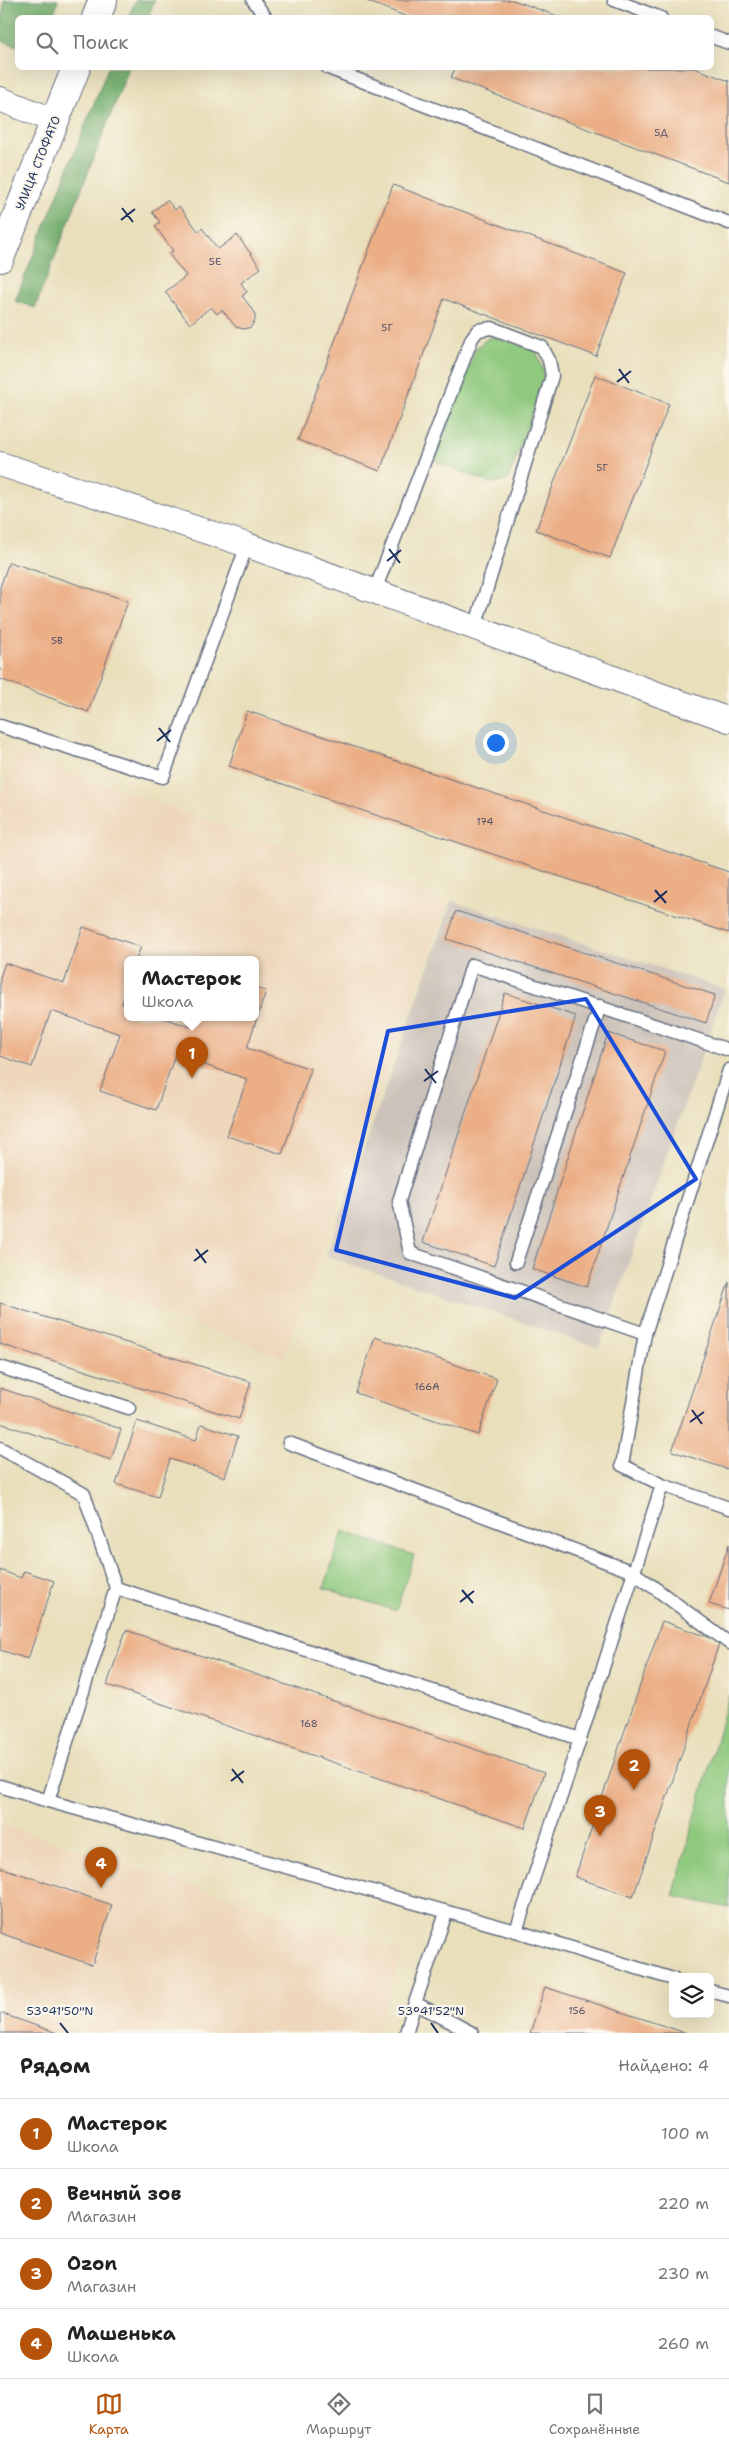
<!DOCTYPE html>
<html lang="ru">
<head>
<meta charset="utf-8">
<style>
	:root { --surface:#fff; --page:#f2f2f2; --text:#222; --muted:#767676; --line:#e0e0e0; --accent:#b45309 }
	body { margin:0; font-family:"Shantell Sans",sans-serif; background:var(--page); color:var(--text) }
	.controls { position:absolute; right:15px; bottom:15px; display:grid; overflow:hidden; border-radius:8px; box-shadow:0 5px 20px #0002 }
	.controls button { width:45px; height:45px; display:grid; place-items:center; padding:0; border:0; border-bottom:1px solid var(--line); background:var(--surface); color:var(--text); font:25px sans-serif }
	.you { position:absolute; left:495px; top:742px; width:18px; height:18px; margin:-12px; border:4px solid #fff; border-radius:50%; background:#1a73e8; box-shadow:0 0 0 8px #1a73e833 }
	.badge { display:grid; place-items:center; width:32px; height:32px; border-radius:50%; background:var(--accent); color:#fff; font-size:16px; font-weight:700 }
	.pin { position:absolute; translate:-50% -41px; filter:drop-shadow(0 1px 2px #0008) }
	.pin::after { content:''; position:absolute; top:26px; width:18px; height:15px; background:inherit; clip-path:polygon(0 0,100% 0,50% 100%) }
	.popup { position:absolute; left:124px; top:956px; width:135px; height:65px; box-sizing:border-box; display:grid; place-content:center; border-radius:8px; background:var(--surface); filter:drop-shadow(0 1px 4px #0005); font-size:16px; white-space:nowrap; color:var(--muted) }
	.popup b { font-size:19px; color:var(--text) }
	.popup::after { content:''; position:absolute; left:50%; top:100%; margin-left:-10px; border:10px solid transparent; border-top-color:var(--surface) }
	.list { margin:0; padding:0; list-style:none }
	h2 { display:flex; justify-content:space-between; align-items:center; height:65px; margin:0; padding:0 20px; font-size:21px }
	h2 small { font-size:16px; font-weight:400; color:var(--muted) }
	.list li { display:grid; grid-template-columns:32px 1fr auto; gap:15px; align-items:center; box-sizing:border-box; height:70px; padding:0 20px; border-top:1px solid var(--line) }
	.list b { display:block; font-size:19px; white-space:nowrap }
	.list p { margin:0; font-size:16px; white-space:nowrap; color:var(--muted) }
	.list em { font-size:16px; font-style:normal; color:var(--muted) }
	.icon { flex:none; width:28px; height:28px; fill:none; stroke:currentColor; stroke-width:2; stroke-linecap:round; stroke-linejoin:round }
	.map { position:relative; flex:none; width:729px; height:2033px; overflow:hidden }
	.search { position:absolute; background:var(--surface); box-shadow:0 5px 20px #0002; left:15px; right:15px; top:15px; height:55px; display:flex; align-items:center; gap:12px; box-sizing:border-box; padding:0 18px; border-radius:8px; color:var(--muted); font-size:19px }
	.sheet { height:345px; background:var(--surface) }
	nav { display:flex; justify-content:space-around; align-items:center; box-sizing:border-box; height:70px; border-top:1px solid var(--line); background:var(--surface); font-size:14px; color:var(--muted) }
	nav a { display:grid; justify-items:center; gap:2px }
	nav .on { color:var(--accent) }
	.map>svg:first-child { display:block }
	.built { fill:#eed7bb; fill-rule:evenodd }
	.industrial { fill:#ccc2b9 }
	.green { fill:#8fc97e; stroke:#557c6e }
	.forest { fill:#73ad6d; stroke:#476e66 }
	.building { fill:#ebae85 }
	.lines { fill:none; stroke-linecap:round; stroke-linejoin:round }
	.lane-casing { stroke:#636d7f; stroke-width:15 }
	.street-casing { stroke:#636d7f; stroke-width:26 }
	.secondary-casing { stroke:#636d7f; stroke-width:30 }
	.lane { stroke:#fff; stroke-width:12 }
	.street { stroke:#fff; stroke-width:24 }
	.secondary { stroke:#fff; stroke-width:28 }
	.marked { fill:none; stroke:#1d4ed8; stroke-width:4; stroke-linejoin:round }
	.ticks { fill:none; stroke:#1b2f5e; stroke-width:2 }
	.labels { text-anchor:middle; stroke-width:4.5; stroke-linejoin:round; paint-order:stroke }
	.number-label { font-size:10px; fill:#4f4f68 }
	.street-label { font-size:12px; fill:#1b2f5e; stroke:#fbf7ec }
	.ticks-label { font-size:12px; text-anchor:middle; fill:#1b2f5e; stroke:#fbf7ec; stroke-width:4.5; stroke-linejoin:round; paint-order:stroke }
</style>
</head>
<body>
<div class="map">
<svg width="729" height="2033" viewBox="0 0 729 2033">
	<rect width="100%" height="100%" fill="#fbf7ec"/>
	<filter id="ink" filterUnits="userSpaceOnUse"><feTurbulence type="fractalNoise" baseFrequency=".02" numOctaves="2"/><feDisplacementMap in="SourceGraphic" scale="10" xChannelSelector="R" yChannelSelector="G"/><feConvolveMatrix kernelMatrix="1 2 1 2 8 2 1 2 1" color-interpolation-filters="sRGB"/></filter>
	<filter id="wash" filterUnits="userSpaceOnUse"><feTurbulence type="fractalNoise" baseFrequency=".0096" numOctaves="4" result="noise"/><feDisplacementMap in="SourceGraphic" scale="20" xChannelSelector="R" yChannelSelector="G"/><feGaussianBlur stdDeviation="1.12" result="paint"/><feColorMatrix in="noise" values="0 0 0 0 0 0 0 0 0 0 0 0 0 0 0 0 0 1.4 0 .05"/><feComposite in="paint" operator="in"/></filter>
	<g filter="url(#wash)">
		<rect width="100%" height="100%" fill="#e9dfbb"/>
		<g class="built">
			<path d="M 16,754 L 447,903 L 283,1357 L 0,1254 L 0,798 ZM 128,959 L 256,959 L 256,1017 L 128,1017 Z"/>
			<path d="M 0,1824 L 402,1952 L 376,2033 L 0,2033 Z"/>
		</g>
		<path class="industrial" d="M 452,901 L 725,989 L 599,1348 L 326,1256 Z"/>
		<g class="green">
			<path d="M 497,337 L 536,351 L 543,369 L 544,382 L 508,480 L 490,483 L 437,462 L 436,458 L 476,348 L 488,338 Z"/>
			<path d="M 343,1531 L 414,1555 L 396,1611 L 324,1588 Z"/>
			<path d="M 729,1695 L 729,1908 L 673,1896 Z"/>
		</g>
		<g class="forest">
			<path d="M 4,0 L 58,0 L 56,9 L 50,17 L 18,18 L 17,46 L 0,40 Z"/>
			<path d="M 136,0 L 155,0 L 148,17 L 128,17 Z"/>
			<path d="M 108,68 L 129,68 L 35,308 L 15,301 Z"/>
		</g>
		<g id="blocks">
			<g class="building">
				<path d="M 364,0 L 513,0 L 560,17 L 410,18 Z"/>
				<path d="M 455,68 L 694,68 L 729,81 L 729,182 L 451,78 Z"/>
				<path d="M 393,185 L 627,273 L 596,356 L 444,299 L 380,471 L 298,440 Z"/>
				<path d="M 167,200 L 175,210 L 179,206 L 199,232 L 202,228 L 218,249 L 237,235 L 261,268 L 241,283 L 247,292 L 242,296 L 255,313 L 255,320 L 251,327 L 244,329 L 236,327 L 222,310 L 217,314 L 211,307 L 190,324 L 165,292 L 186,276 L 169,254 L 173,251 L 155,226 L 160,222 L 152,212 Z"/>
				<path d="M 595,375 L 669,404 L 610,558 L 536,530 Z"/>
				<path d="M 9,562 L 128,601 L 88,712 L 0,679 L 0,587 Z"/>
				<path d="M 247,711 L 729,872 L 729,933 L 229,766 Z"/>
				<path d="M 456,911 L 715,995 L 706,1023 L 447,939 Z"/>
				<path d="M 83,927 L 141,947 L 136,959 L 128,959 L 128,984 L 122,1004 L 128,1006 L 128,1017 L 160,1017 L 191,1027 L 194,1017 L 256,1017 L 256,988 L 266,991 L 247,1048 L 311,1069 L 282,1154 L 227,1136 L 247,1079 L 175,1055 L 156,1110 L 100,1091 L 120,1034 L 51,1011 L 32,1067 L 0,1056 L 0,977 L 5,963 L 64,983 Z"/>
				<path d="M 505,993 L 576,1016 L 494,1266 L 423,1242 Z"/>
				<path d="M 608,1033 L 665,1051 L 587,1287 L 532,1269 Z"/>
				<path d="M 729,1282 L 729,1464 L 727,1469 L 672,1451 Z"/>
				<path d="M 0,1303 L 251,1382 L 239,1419 L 0,1344 Z"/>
				<path d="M 375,1337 L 497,1379 L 478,1435 L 356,1393 Z"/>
				<path d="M 0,1388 L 121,1429 L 111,1460 L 0,1423 Z"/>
				<path d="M 137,1421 L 196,1440 L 201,1424 L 238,1436 L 225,1477 L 170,1459 L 158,1497 L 116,1484 Z"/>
				<path d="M 729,1544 L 729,1610 L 709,1604 Z"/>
				<path d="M 0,1570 L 21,1578 L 24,1571 L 54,1581 L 28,1659 L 0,1650 Z"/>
				<path d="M 662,1621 L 720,1641 L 633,1897 L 575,1877 Z"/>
				<path d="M 126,1630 L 544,1773 L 525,1828 L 107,1685 Z"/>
				<path d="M 0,1867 L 112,1905 L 92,1965 L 0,1933 Z"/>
				<path d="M 545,1987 L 686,2033 L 530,2033 Z"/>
				<path d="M 0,2013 L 57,2033 L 0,2033 Z"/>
			</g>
		</g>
	</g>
	<g filter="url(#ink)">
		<use href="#blocks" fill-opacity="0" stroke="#636d7f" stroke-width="1"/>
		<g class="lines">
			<g class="lane-casing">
				<g id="lane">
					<path d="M 253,0 L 266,18"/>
					<path d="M 614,0 L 661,18"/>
					<path d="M 712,37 L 729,43"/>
					<path d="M 328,68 L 729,223"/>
					<path d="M 375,590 L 472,338 L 478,330 L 492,328 L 542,347 L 549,360 L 552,376 L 475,627"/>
					<path d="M 0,726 L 163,777 L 247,545"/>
					<path d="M 516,1262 L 600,1006"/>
					<path d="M 645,1334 L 410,1253 L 399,1201 L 472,965 L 729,1050"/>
					<path d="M 0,1367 L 129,1408"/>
					<path d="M 289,1443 L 633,1572 L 729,1643"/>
					<path d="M 0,1448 L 84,1494 L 116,1588 L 580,1739 L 662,1485 L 622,1465 L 645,1334 L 729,1070"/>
					<path d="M 662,1485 L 729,1508"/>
					<path d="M 0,1786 L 48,1801 L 516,1931 L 673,1979"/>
					<path d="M 48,1801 L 116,1588"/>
					<path d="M 446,1913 L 415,2003 L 472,2033"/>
					<path d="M 516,1931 L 580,1739"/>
					<path d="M 710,1991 L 729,1996"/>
					<path d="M 406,2033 L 415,2003"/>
				</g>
			</g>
			<g class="street-casing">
				<g id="street">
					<path d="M 0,99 L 55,121"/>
					<path d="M 0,464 L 247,545 L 729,720"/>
				</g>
			</g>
			<g class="secondary-casing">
				<g id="secondary">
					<path d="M 96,18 L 103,0"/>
					<path d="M 0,258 L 76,68"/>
				</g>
			</g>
			<use href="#lane" class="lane"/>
			<use href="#street" class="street"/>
			<use href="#secondary" class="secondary"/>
		</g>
	</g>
	<path class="marked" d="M 586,999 L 696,1179 L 515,1298 L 336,1250 L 388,1031 Z"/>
	<path class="ticks" d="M 122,208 L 133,222M 121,220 L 135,209M 619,369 L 629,383M 617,382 L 631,371M 389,549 L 400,563M 387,561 L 401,550M 159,728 L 170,742M 157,741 L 171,730M 655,890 L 666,903M 654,902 L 667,891M 425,1069 L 436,1083M 424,1081 L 438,1071M 196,1249 L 206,1263M 194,1261 L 208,1250M 692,1410 L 702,1424M 690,1422 L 704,1412M 462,1590 L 473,1603M 460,1602 L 474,1591M 232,1769 L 243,1783M 231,1781 L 244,1771M 60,2023 L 68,2033M 431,2023 L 438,2033"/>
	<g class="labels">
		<g class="number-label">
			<text x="661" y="136">5Д</text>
			<text x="215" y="265">5Е</text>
			<text x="387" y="331">5Г</text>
			<text x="602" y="471">5Г</text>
			<text x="57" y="644">5В</text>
			<text x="485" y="825">174</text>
			<text x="427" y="1390">166А</text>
			<text x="309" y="1727">168</text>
			<text x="577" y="2014">156</text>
		</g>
		<g class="street-label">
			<text transform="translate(38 163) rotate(-68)" y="4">УЛИЦА СТОФАТО</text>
		</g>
	</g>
	<g class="ticks-label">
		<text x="60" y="2015">53°41'50"N</text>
		<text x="431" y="2015">53°41'52"N</text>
	</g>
</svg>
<div class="controls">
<button><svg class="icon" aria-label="layers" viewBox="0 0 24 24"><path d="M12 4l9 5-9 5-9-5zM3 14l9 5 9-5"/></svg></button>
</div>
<div class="you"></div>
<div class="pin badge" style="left:192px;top:1078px">1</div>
<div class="popup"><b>Мастерок</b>Школа</div>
<div class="pin badge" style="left:634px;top:1790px">2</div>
<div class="pin badge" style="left:600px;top:1836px">3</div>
<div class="pin badge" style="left:101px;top:1888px">4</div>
<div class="search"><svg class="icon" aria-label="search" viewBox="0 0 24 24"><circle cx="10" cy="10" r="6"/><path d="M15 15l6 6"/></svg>Поиск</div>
</div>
<section class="sheet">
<h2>Рядом<small>Найдено: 4</small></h2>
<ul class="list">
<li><span class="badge">1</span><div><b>Мастерок</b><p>Школа</p></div><em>100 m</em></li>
<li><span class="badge">2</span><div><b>Вечный зов</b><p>Магазин</p></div><em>220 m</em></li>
<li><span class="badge">3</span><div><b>Ozon</b><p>Магазин</p></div><em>230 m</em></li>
<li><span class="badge">4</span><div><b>Машенька</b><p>Школа</p></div><em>260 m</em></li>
</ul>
</section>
<nav>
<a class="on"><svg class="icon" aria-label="map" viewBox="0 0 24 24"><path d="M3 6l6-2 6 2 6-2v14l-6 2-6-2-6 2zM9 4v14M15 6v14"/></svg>Карта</a>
<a><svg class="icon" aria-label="directions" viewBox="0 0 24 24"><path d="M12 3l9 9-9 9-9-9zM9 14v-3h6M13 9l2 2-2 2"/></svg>Маршрут</a>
<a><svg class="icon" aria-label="saved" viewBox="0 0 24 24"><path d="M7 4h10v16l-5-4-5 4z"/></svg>Сохранённые</a>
</nav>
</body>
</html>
